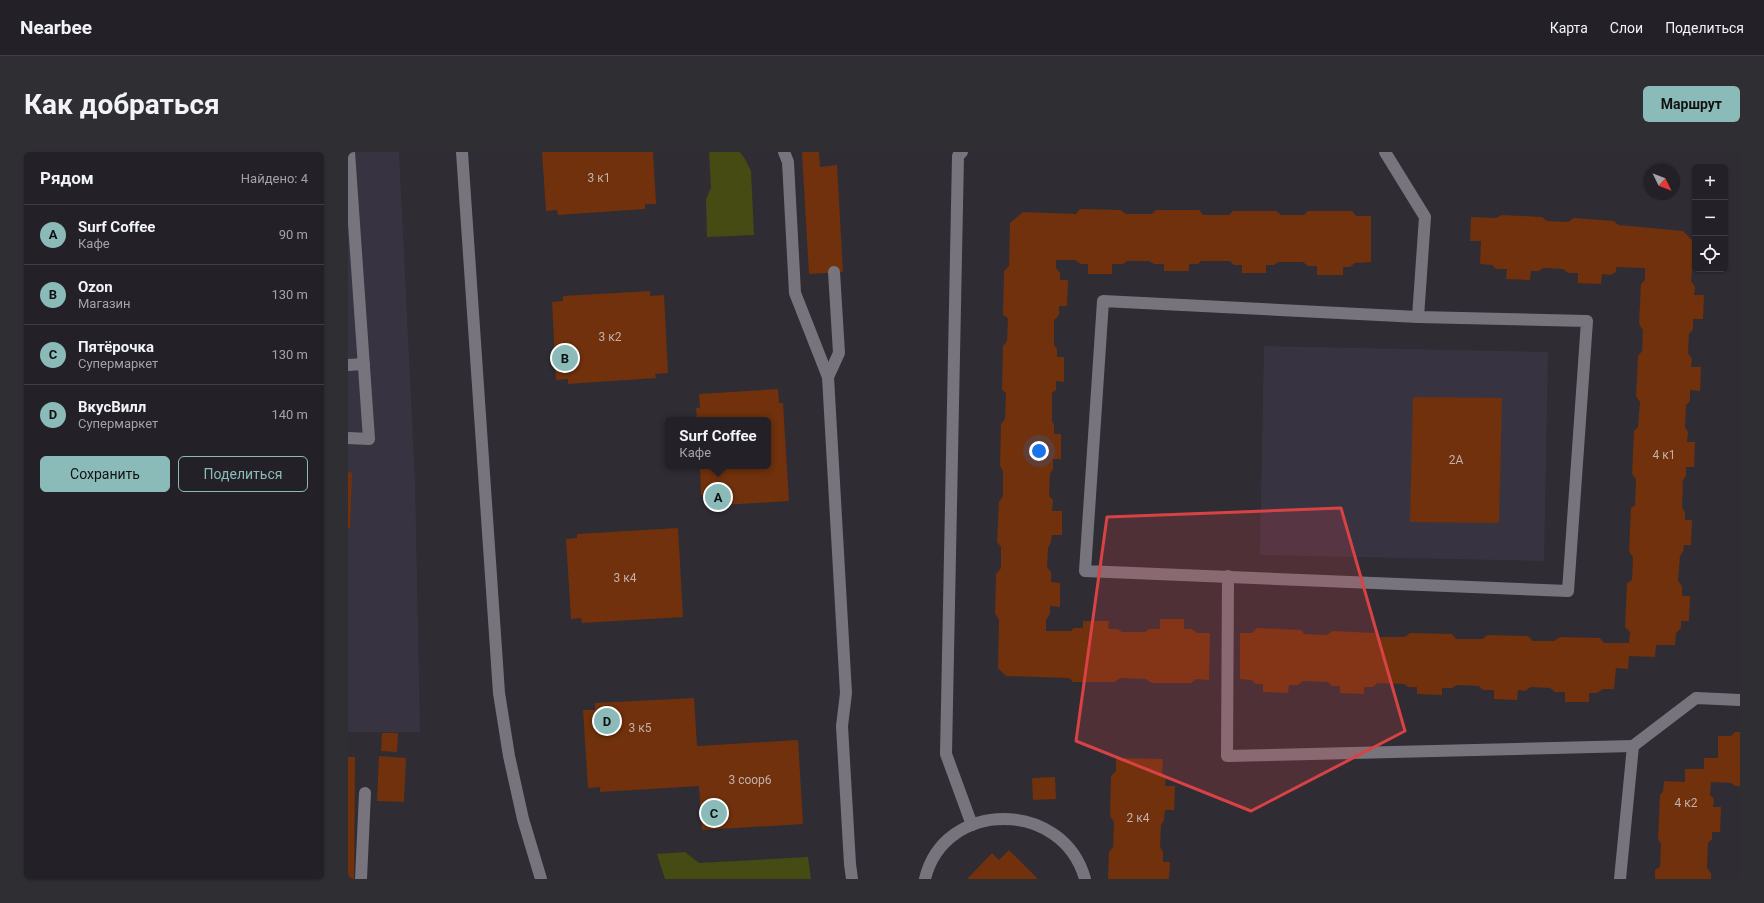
<!DOCTYPE html>
<html lang="ru">
<head>
<meta charset="utf-8">
<style>
	:root { --surface:#232127; --page:#2f2e33; --text:#f1f3f6; --muted:#a3a3a7; --line:#403e44; --accent:#8bbbb9 }
	body { margin:0; font-family:Roboto,sans-serif; background:var(--page); color:var(--text) }
	.controls { position:absolute; right:12px; top:12px; display:grid; overflow:hidden; border-radius:6px; box-shadow:0 1px 3px #0004 }
	.controls button { width:36px; height:36px; display:grid; place-items:center; padding:0; border:0; border-bottom:1px solid var(--line); background:var(--surface); color:var(--text); font:20px sans-serif }
	.compass { position:absolute; left:1296px; top:12px; width:36px; height:36px; border-radius:50%; background:var(--surface); box-shadow:0 1px 3px #0004; rotate:133deg }
	.you { position:absolute; left:691px; top:299px; width:14px; height:14px; margin:-10px; border:3px solid #fff; border-radius:50%; background:#1a73e8; box-shadow:0 0 0 6px #1a73e833 }
	.badge { display:grid; place-items:center; width:26px; height:26px; border-radius:50%; background:var(--accent); color:#111; font-size:13px; font-weight:700 }
	.pin { position:absolute; translate:-50% -50%; border:2px solid #fff; box-shadow:0 1px 4px #0006 }
	.popup { position:absolute; left:317px; top:265px; width:106px; height:52px; box-sizing:border-box; display:grid; place-content:center; border-radius:6px; background:var(--surface); filter:drop-shadow(0 1px 3px #0005); font-size:13px; white-space:nowrap; color:var(--muted) }
	.popup b { font-size:15px; color:var(--text) }
	.popup::after { content:''; position:absolute; left:50%; top:100%; margin-left:-8px; border:8px solid transparent; border-top-color:var(--surface) }
	.list { margin:0; padding:0; list-style:none }
	h2 { display:flex; justify-content:space-between; align-items:center; height:52px; margin:0; padding:0 16px; font-size:17px }
	h2 small { font-size:13px; font-weight:400; color:var(--muted) }
	.list li { display:grid; grid-template-columns:26px 1fr auto; gap:12px; align-items:center; box-sizing:border-box; height:60px; padding:0 16px; border-top:1px solid var(--line) }
	.list b { display:block; font-size:15px; white-space:nowrap }
	.list p { margin:0; font-size:13px; white-space:nowrap; color:var(--muted) }
	.list em { font-size:13px; font-style:normal; color:var(--muted) }
	.actions { display:flex; gap:8px; padding:12px 16px }
	.actions a { flex:1; padding:9px 0; border:1px solid var(--accent); border-radius:6px; text-align:center; font-size:14px; color:var(--accent) }
	.actions .main { background:var(--accent); color:#111 }
	.icon { flex:none; width:22px; height:22px; fill:none; stroke:currentColor; stroke-width:2; stroke-linecap:round; stroke-linejoin:round }
	.map { position:relative; flex:none; width:1392px; height:727px; overflow:hidden; border-radius:6px }
	header { display:flex; align-items:center; gap:24px; box-sizing:border-box; height:56px; padding:0 20px; background:var(--surface); border-bottom:1px solid var(--line) }
	header strong { font-size:19px }
	nav { display:flex; gap:22px; margin-inline-start:auto; font-size:14px }
	.intro { display:flex; align-items:center; justify-content:space-between; box-sizing:border-box; height:96px; padding:0 24px }
	h1 { margin:0; font-size:28px }
	.button { padding:10px 18px; border-radius:6px; background:var(--accent); color:#111; font-size:14px; font-weight:700 }
	main { display:flex; gap:24px; padding:0 24px }
	aside { flex:1; background:var(--surface); border-radius:6px; box-shadow:0 1px 3px #0004 }
	.map>svg:first-child { display:block }
	.built { fill:#383341 }
	.green { fill:#454b13 }
	.building { fill:#70310c }
	.lines { fill:none; stroke-linecap:round; stroke-linejoin:round }
	.lane { stroke:#78747e; stroke-width:12 }
	.secondary { stroke:#78747e; stroke-width:12 }
	.marked { fill:#d74344; fill-opacity:0.2; stroke:#d74344; stroke-width:3; stroke-linejoin:round }
	.labels { text-anchor:middle; stroke-width:4; stroke-linejoin:round; paint-order:stroke }
	.number-label { font-size:12px; fill:#c3b2ac }
</style>
</head>
<body>
<header>
<strong>Nearbee</strong>
<nav><a>Карта</a><a>Слои</a><a>Поделиться</a></nav>
</header>
<div class="intro"><h1>Как добраться</h1><a class="button">Маршрут</a></div>
<main>
<aside>
<h2>Рядом<small>Найдено: 4</small></h2>
<ul class="list">
<li><span class="badge">A</span><div><b>Surf Coffee</b><p>Кафе</p></div><em>90 m</em></li>
<li><span class="badge">B</span><div><b>Ozon</b><p>Магазин</p></div><em>130 m</em></li>
<li><span class="badge">C</span><div><b>Пятёрочка</b><p>Супермаркет</p></div><em>130 m</em></li>
<li><span class="badge">D</span><div><b>ВкусВилл</b><p>Супермаркет</p></div><em>140 m</em></li>
</ul>
<div class="actions"><a class="main">Сохранить</a><a>Поделиться</a></div>
</aside>
<div class="map">
<svg width="1392" height="727" viewBox="0 0 1392 727">
	<rect width="100%" height="100%" fill="#2f2c34"/>
	<g class="built">
		<path d="M 0,0 L 51,0 L 67,329 L 72,580 L 0,580 Z"/>
		<path d="M 916,194 L 1200,200 L 1196,409 L 912,403 Z"/>
	</g>
	<g class="green">
		<path d="M 361,0 L 392,0 L 397,7 L 403,19 L 406,83 L 359,85 L 358,48 L 363,35 Z"/>
		<path d="M 337,700 L 351,711 L 460,705 L 463,727 L 317,727 L 309,702 Z"/>
	</g>
	<g class="building">
		<path d="M 194,0 L 305,0 L 308,52 L 297,52 L 297,57 L 210,63 L 209,58 L 198,59 Z"/>
		<path d="M 454,0 L 471,0 L 472,15 L 489,13 L 495,120 L 461,122 Z"/>
		<path d="M 732,57 L 772,58 L 778,62 L 804,62 L 808,58 L 851,58 L 855,63 L 881,63 L 885,59 L 928,59 L 933,63 L 956,63 L 960,59 L 1004,59 L 1008,64 L 1023,64 L 1023,110 L 1007,111 L 1002,115 L 995,115 L 995,123 L 969,123 L 969,114 L 960,114 L 955,110 L 930,110 L 926,113 L 918,113 L 918,121 L 894,121 L 894,113 L 886,113 L 882,109 L 853,109 L 850,112 L 841,112 L 841,119 L 816,119 L 816,112 L 806,112 L 801,109 L 779,109 L 775,112 L 764,112 L 764,122 L 740,122 L 740,112 L 733,112 L 727,108 L 708,108 L 708,116 L 712,121 L 712,128 L 720,128 L 719,154 L 711,154 L 711,163 L 706,168 L 706,193 L 709,197 L 709,205 L 716,205 L 716,230 L 708,229 L 708,238 L 704,241 L 704,269 L 706,273 L 706,282 L 713,282 L 713,307 L 705,307 L 705,317 L 702,322 L 701,344 L 705,348 L 704,359 L 714,359 L 714,383 L 704,383 L 703,390 L 700,396 L 699,415 L 703,420 L 703,430 L 712,431 L 712,455 L 702,454 L 702,462 L 698,468 L 698,479 L 723,479 L 726,476 L 735,476 L 735,469 L 761,469 L 760,477 L 770,477 L 774,480 L 797,480 L 801,477 L 812,477 L 812,467 L 836,467 L 836,477 L 844,477 L 849,481 L 862,481 L 861,528 L 848,527 L 843,531 L 804,531 L 798,527 L 772,526 L 767,530 L 725,530 L 721,526 L 658,524 L 650,516 L 651,467 L 647,462 L 648,422 L 653,416 L 653,395 L 649,390 L 651,350 L 655,344 L 655,319 L 652,314 L 653,272 L 657,267 L 658,241 L 654,238 L 655,194 L 659,189 L 660,166 L 655,163 L 656,119 L 661,114 L 662,71 L 675,60 L 728,62 Z"/>
		<path d="M 1154,63 L 1194,65 L 1199,69 L 1220,70 L 1226,66 L 1266,69 L 1270,73 L 1335,79 L 1347,91 L 1343,129 L 1347,135 L 1346,143 L 1356,143 L 1355,167 L 1345,167 L 1345,177 L 1341,182 L 1340,201 L 1344,207 L 1343,215 L 1353,215 L 1352,239 L 1342,238 L 1342,249 L 1338,253 L 1337,275 L 1340,280 L 1339,290 L 1347,290 L 1346,315 L 1338,315 L 1338,324 L 1335,328 L 1334,356 L 1337,360 L 1337,368 L 1344,368 L 1343,393 L 1336,393 L 1335,400 L 1332,404 L 1330,429 L 1334,434 L 1334,444 L 1342,444 L 1341,469 L 1333,469 L 1333,476 L 1328,481 L 1327,493 L 1308,493 L 1307,505 L 1281,504 L 1280,517 L 1268,516 L 1266,537 L 1255,537 L 1249,541 L 1241,541 L 1241,550 L 1217,550 L 1217,540 L 1207,540 L 1202,536 L 1183,535 L 1177,539 L 1170,538 L 1169,548 L 1146,547 L 1146,538 L 1135,538 L 1131,534 L 1109,533 L 1104,536 L 1094,536 L 1094,543 L 1069,542 L 1069,535 L 1060,535 L 1056,532 L 1029,531 L 1025,535 L 1016,535 L 1016,542 L 992,541 L 992,534 L 984,534 L 980,530 L 955,529 L 950,533 L 941,533 L 940,541 L 915,540 L 915,532 L 908,532 L 903,528 L 892,527 L 892,481 L 904,481 L 909,476 L 953,478 L 956,482 L 979,483 L 984,479 L 1027,481 L 1031,485 L 1057,485 L 1062,481 L 1104,482 L 1108,487 L 1134,487 L 1140,483 L 1180,484 L 1185,489 L 1206,489 L 1212,485 L 1252,486 L 1256,491 L 1281,491 L 1282,480 L 1277,475 L 1279,431 L 1284,428 L 1285,405 L 1281,400 L 1283,356 L 1287,353 L 1288,327 L 1284,322 L 1286,279 L 1290,275 L 1292,250 L 1288,244 L 1290,204 L 1294,199 L 1295,178 L 1291,172 L 1293,132 L 1297,128 L 1297,116 L 1268,115 L 1268,120 L 1262,123 L 1254,122 L 1253,132 L 1230,131 L 1230,121 L 1220,121 L 1215,117 L 1196,116 L 1190,119 L 1183,119 L 1182,128 L 1158,127 L 1159,117 L 1148,117 L 1144,113 L 1132,112 L 1133,89 L 1122,89 L 1123,65 L 1148,66 Z"/>
		<path d="M 302,139 L 302,144 L 316,143 L 320,221 L 307,222 L 308,226 L 220,232 L 220,227 L 208,228 L 204,150 L 215,149 L 215,144 Z"/>
		<path d="M 430,237 L 431,251 L 435,251 L 441,349 L 358,354 L 357,343 L 353,343 L 352,314 L 420,314 L 420,268 L 349,268 L 348,256 L 352,256 L 351,242 Z"/>
		<path d="M 1065,245 L 1154,246 L 1151,371 L 1062,370 Z"/>
		<path d="M 0,320 L 4,321 L 2,376 L 0,376 Z"/>
		<path d="M 330,376 L 335,465 L 234,471 L 233,466 L 223,467 L 218,387 L 229,386 L 229,382 Z"/>
		<path d="M 346,546 L 349,594 L 450,588 L 455,672 L 354,678 L 351,634 L 252,640 L 252,635 L 240,636 L 235,558 L 247,558 L 247,551 Z"/>
		<path d="M 1387,580 L 1392,580 L 1392,634 L 1387,634 L 1383,631 L 1363,630 L 1362,643 L 1366,647 L 1365,655 L 1373,655 L 1372,680 L 1364,680 L 1364,687 L 1360,691 L 1359,716 L 1363,721 L 1363,727 L 1307,727 L 1307,718 L 1312,715 L 1313,692 L 1310,687 L 1312,643 L 1315,640 L 1316,629 L 1337,630 L 1337,617 L 1356,617 L 1356,606 L 1370,606 L 1370,584 L 1383,584 Z"/>
		<path d="M 34,581 L 50,581 L 49,600 L 33,599 Z"/>
		<path d="M 31,604 L 58,606 L 56,650 L 29,649 Z"/>
		<path d="M 0,605 L 7,605 L 6,727 L 0,727 Z"/>
		<path d="M 768,606 L 815,607 L 814,620 L 818,626 L 817,634 L 827,634 L 826,658 L 817,658 L 816,668 L 813,673 L 812,695 L 815,700 L 815,710 L 822,710 L 821,727 L 760,727 L 761,700 L 765,695 L 766,670 L 762,664 L 763,624 L 768,619 Z"/>
		<path d="M 707,625 L 708,647 L 685,648 L 684,626 Z"/>
		<path d="M 661,698 L 690,727 L 619,727 L 644,701 L 651,708 Z"/>
	</g>
	<g class="lines">
		<g class="lane">
			<path d="M 436,0 L 440,10 L 447,141 L 480,225 L 498,541 L 494,574 L 502,712 L 504,727"/>
			<path d="M 614,0 L 610,4 L 598,602 L 624,673"/>
			<path d="M 1037,0 L 1077,65 L 1070,165"/>
			<path d="M 755,149 L 1070,165 L 1239,169 L 1220,439 L 737,419 Z"/>
			<path d="M 0,213 L 16,212"/>
			<path d="M 480,225 L 491,201 L 486,120"/>
			<path d="M 0,286 L 21,287 L 1,0"/>
			<path d="M 880,424 L 879,604 L 1285,594"/>
			<path d="M 13,727 L 17,641"/>
			<path d="M 577,727 C 596,647 715,647 737,727"/>
			<path d="M 1272,727 L 1285,594 L 1348,546 L 1392,548"/>
		</g>
		<path class="secondary" d="M 114,0 L 151,541 L 161,604 L 175,667 L 193,727"/>
	</g>
	<path class="marked" d="M 993,356 L 1057,579 L 903,659 L 728,589 L 759,365 Z"/>
	<g class="labels">
		<g class="number-label">
			<text x="251" y="30">3 к1</text>
			<text x="262" y="189">3 к2</text>
			<text x="1316" y="307">4 к1</text>
			<text x="1108" y="312">2А</text>
			<text x="277" y="430">3 к4</text>
			<text x="292" y="580">3 к5</text>
			<text x="402" y="632">3 соор6</text>
			<text x="1338" y="655">4 к2</text>
			<text x="790" y="670">2 к4</text>
		</g>
	</g>
</svg>
<div class="controls">
<button>+</button>
<button>−</button>
<button><svg class="icon" aria-label="locate" viewBox="0 0 24 24"><circle cx="12" cy="12" r="6"/><path d="M12 2v4M12 18v4M2 12h4M18 12h4"/></svg></button>
</div>
<svg class="compass" viewBox="-18 -18 36 36"><path d="M0-13l5 13h-10z" fill="#e53935"/><path d="M0 13l5-13h-10z" fill="#a3a3a7"/></svg>
<div class="you"></div>
<div class="pin badge" style="left:370px;top:345px">A</div>
<div class="popup"><b>Surf Coffee</b>Кафе</div>
<div class="pin badge" style="left:217px;top:206px">B</div>
<div class="pin badge" style="left:366px;top:661px">C</div>
<div class="pin badge" style="left:259px;top:569px">D</div>
</div>
</main>
</body>
</html>
